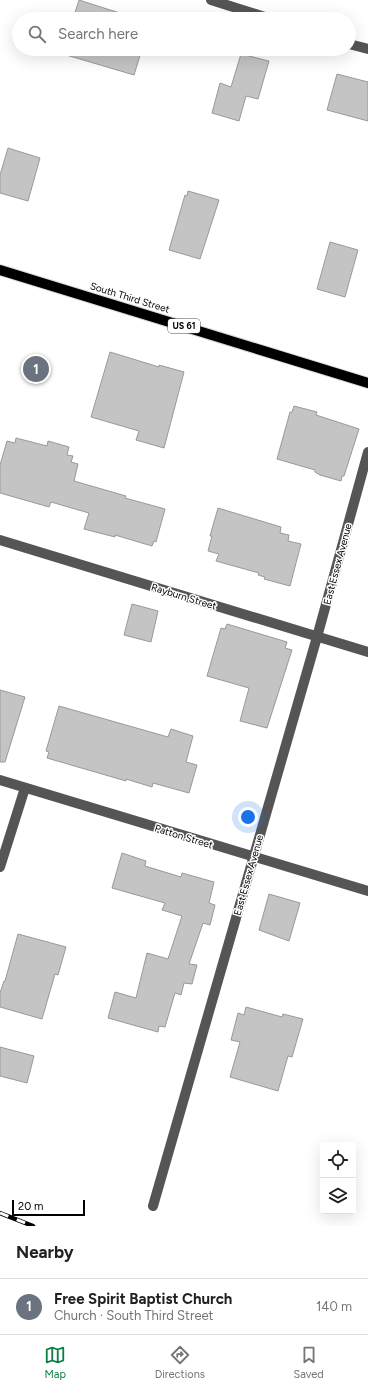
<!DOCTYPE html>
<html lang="en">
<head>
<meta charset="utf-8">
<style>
	:root { --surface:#fff; --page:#f6f6f6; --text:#202124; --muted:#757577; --line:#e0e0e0; --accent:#0b8043 }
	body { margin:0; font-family:Figtree,sans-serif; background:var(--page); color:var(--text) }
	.controls { position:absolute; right:12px; bottom:12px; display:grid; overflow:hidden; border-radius:4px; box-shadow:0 4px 16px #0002 }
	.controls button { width:36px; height:36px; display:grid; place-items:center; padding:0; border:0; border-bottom:1px solid var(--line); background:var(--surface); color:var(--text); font:20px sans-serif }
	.scale { position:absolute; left:12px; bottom:10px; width:73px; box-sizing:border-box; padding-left:4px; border:2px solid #000; border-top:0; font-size:11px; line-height:14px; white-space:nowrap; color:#000; -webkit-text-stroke:3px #fff; paint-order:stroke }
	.you { position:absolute; left:248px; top:817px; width:14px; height:14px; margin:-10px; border:3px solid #fff; border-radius:50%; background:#1a73e8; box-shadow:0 0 0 6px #1a73e833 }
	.badge { display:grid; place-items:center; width:26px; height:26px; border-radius:50%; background:var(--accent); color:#fff; font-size:13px; font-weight:700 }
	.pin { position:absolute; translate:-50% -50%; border:2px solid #fff; box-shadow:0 1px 4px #0006 }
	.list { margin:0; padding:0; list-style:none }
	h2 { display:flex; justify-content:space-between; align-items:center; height:52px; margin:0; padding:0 16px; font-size:17px }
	h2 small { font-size:13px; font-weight:400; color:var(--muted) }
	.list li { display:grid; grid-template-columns:26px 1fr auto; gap:12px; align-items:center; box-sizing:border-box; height:56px; padding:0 16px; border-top:1px solid var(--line) }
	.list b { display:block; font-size:15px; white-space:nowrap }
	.list p { margin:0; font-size:13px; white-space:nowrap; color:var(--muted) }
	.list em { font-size:13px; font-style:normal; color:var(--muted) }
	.icon { flex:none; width:22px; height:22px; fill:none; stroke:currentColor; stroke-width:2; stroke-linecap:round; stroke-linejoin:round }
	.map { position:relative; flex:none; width:368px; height:1226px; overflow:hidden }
	.search { position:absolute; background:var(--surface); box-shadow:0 4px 16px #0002; left:12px; right:12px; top:12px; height:44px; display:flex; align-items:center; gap:10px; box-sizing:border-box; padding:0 14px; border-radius:22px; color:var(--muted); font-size:15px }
	.sheet { height:108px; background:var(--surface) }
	nav { display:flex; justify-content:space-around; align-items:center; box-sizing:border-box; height:56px; border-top:1px solid var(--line); background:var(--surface); font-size:11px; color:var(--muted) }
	nav a { display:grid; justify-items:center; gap:2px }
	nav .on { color:var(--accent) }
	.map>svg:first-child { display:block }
	.building { fill:#c4c4c4; stroke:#999 }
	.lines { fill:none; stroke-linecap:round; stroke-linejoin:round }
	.major-casing { stroke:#dbdbdb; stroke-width:12 }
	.minor { stroke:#555; stroke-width:10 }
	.major { stroke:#000; stroke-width:10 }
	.rail-casing { stroke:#000; stroke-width:4.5 }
	.rail { stroke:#fff; stroke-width:3; stroke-dasharray:9; stroke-linecap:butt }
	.labels { text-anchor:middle; stroke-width:3; stroke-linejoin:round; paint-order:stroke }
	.shield { fill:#fff; stroke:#4c4c4c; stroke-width:1 }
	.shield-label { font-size:9px; font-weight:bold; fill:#000 }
	.street-label { font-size:10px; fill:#000; stroke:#fff }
</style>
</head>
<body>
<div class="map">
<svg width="368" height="1226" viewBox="0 0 368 1226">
	<rect width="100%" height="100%" fill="#fff"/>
	<g class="building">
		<path d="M 79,0 L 107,9 L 140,19 L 73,19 Z"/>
		<path d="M 65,49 L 142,49 L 134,75 L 63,54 Z"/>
		<path d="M 241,54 L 269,61 L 258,99 L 246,96 L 239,121 L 212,113 L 220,83 L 231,87 Z"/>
		<path d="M 337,74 L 368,82 L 368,121 L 327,110 Z"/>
		<path d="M 8,148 L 40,158 L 28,201 L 0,193 L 0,175 Z"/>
		<path d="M 188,191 L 219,200 L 200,259 L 169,250 L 185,195 L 187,196 Z"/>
		<path d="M 330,242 L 358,250 L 345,297 L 317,289 Z"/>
		<path d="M 110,352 L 159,367 L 159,365 L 184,372 L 164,448 L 136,440 L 139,431 L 91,417 Z"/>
		<path d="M 294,406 L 317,412 L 316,415 L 359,429 L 344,476 L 342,476 L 341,481 L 320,475 L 315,472 L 315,470 L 277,459 L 290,412 L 292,412 Z"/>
		<path d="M 16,438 L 47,446 L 48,441 L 69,447 L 67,455 L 73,456 L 71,462 L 78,464 L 74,481 L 126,496 L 125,498 L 165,509 L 156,542 L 154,541 L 152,546 L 115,535 L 115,537 L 84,529 L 89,513 L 51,502 L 49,507 L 0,493 L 0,465 L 7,441 L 15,443 Z"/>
		<path d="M 218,508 L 281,527 L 280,533 L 289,535 L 288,541 L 301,544 L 290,586 L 264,579 L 265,577 L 258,575 L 259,573 L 216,561 L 219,554 L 208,551 L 212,536 L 210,536 Z"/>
		<path d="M 132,604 L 158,611 L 151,642 L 124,635 Z"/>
		<path d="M 227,624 L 287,642 L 285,648 L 292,650 L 267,728 L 240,721 L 249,688 L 207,676 L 221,628 L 225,629 Z"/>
		<path d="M 0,690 L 25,697 L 5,762 L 0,762 Z"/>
		<path d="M 59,706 L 168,737 L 171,729 L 193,736 L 186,762 L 197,765 L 189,793 L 153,783 L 152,787 L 126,779 L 126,781 L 47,758 L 49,752 L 46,751 Z"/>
		<path d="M 122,853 L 146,861 L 145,866 L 181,877 L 182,873 L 214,882 L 209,903 L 215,905 L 210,925 L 203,923 L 189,964 L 197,965 L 192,984 L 184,983 L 181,995 L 175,993 L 165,1027 L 159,1026 L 158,1032 L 108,1018 L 115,992 L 136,998 L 147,953 L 168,959 L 182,916 L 162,910 L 165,903 L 112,888 Z"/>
		<path d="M 269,894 L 300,903 L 289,941 L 259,930 Z"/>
		<path d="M 18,934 L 66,947 L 58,975 L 55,974 L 42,1019 L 0,1007 L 0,993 L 4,981 L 5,981 Z"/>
		<path d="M 246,1007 L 282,1017 L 283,1014 L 303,1019 L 292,1057 L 288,1056 L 278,1091 L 230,1077 L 240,1042 L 231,1040 L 238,1013 L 244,1015 Z"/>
		<path d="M 0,1047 L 34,1056 L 27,1083 L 0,1076 Z"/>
	</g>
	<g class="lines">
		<g class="major-casing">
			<path id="major" d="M 0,270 L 368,383"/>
		</g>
		<g class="minor">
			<path d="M 211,0 L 271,19"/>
			<path d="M 349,44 L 368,49"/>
			<path d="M 0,540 L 368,652"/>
			<path d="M 0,780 L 368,891"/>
			<path d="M 0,867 L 25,788"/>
			<path d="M 153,1206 L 317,637 L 368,452"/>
		</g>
		<use href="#major" class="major"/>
		<g class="rail-casing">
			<path id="rail" d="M 0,1213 L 33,1226"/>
		</g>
		<use href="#rail" class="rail"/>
	</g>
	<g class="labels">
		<rect class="shield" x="168" y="319" width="32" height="14" rx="3"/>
		<g class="shield-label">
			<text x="184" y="329">US 61</text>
		</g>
		<g class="street-label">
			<text transform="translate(130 297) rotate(17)" y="4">South Third Street</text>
			<text transform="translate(337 564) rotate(-75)" y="4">East Essex Avenue</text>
			<text transform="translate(184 596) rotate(17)" y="4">Rayburn Street</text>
			<text transform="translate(184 836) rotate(17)" y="4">Patton Street</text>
			<text transform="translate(248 875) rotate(-74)" y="4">East Essex Avenue</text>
		</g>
	</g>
</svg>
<div class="controls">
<button><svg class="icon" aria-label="locate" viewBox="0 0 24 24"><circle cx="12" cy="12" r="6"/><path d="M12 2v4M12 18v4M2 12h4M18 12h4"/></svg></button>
<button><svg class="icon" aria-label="layers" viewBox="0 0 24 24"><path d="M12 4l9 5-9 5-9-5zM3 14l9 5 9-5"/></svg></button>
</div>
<div class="scale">20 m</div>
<div class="you"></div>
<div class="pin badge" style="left:36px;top:369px;background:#6b7280">1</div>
<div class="search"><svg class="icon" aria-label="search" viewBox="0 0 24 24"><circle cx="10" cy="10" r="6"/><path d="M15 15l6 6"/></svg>Search here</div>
</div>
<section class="sheet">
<h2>Nearby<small></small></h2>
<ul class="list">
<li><span class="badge" style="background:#6b7280">1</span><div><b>Free Spirit Baptist Church</b><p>Church · South Third Street</p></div><em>140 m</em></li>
</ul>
</section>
<nav>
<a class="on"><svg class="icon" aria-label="map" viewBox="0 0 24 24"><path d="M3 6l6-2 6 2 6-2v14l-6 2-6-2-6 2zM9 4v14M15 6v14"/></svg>Map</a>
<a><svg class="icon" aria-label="directions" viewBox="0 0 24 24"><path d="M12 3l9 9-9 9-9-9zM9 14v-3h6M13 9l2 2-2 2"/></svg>Directions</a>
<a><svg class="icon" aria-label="saved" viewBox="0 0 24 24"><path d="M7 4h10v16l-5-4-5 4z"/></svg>Saved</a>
</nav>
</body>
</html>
